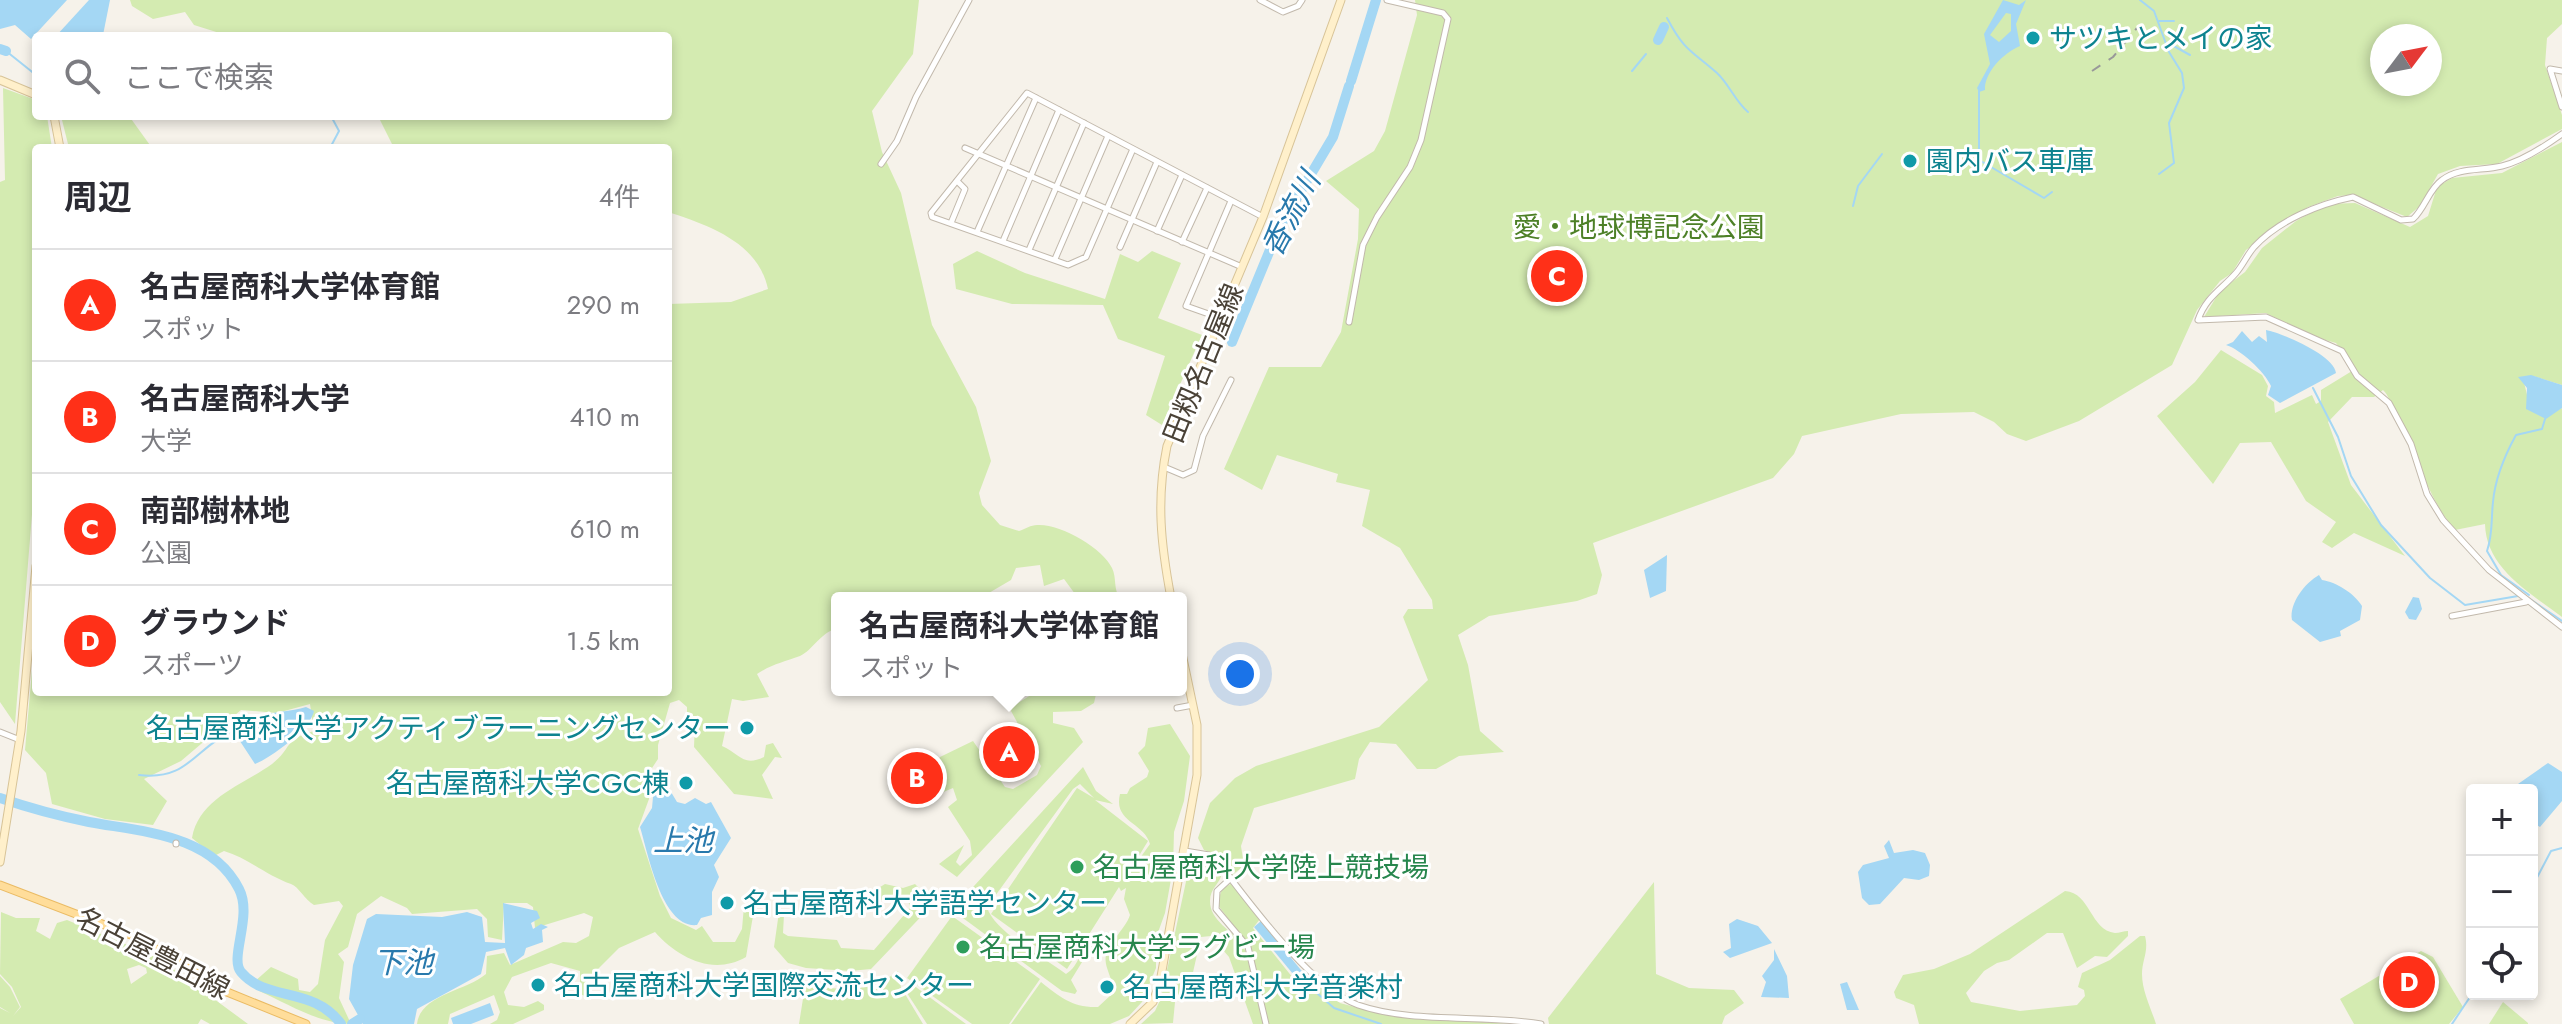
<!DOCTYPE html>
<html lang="ja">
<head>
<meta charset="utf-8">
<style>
	:root { --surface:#fff; --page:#f2f2f3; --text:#2b2b33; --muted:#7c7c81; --line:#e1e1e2; --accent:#ff3018 }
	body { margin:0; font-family:Jost,"Noto Sans JP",sans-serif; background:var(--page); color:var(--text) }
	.controls { position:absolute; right:24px; bottom:24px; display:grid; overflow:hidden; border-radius:8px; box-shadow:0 4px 12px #0003 }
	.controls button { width:72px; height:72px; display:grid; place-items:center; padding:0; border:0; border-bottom:2px solid var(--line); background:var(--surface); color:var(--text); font:40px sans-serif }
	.compass { position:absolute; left:2370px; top:24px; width:72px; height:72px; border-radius:50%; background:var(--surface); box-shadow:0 4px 12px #0003; rotate:58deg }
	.you { position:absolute; left:1240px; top:674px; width:28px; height:28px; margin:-20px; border:6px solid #fff; border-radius:50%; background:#1a73e8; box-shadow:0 0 0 12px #1a73e833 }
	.badge { display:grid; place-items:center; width:52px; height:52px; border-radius:50%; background:var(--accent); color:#fff; font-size:26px; font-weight:700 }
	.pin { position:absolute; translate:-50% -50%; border:4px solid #fff; box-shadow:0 2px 8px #0006 }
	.popup { position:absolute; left:831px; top:592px; width:356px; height:104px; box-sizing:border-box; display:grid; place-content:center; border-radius:8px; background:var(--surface); filter:drop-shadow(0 2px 6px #0005); font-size:26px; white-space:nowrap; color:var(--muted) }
	.popup b { font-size:30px; color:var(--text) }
	.popup::after { content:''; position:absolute; left:50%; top:100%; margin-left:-16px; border:16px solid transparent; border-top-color:var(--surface) }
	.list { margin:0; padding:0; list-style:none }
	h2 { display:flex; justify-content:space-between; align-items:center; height:104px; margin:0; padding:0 32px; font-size:34px }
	h2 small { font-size:26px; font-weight:400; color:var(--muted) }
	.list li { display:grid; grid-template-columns:52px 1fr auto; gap:24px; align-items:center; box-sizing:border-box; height:112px; padding:0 32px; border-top:2px solid var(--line) }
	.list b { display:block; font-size:30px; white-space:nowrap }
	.list p { margin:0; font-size:26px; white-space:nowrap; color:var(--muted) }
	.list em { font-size:26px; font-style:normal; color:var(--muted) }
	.icon { flex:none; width:44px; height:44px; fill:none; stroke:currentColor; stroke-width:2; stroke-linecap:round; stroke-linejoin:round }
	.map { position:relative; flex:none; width:2562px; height:1024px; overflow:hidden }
	.search { position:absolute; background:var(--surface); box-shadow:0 4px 12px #0003; left:32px; top:32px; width:640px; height:88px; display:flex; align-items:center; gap:20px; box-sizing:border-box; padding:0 28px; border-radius:8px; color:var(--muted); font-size:30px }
	.panel { position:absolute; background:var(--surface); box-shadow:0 4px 12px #0003; left:32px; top:144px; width:640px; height:552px; border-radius:8px }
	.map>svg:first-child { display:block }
	.green { fill:#d4ebb1; fill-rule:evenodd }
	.water { fill:#a4d7f4; fill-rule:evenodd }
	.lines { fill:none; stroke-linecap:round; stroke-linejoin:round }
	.stream { stroke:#a4d7f4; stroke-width:2 }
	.river { stroke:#a4d7f4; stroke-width:10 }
	.street-casing { stroke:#c2b9ac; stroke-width:7 }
	.secondary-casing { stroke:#d8c498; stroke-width:9 }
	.primary-casing { stroke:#eabb64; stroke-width:9 }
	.street { stroke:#fff; stroke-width:5 }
	.secondary { stroke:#fff0cb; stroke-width:7 }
	.primary { stroke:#ffdd9a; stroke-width:7 }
	.rail { stroke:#999; stroke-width:2; stroke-dasharray:10 10; stroke-linecap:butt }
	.culture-dot { fill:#0f9aa8; stroke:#fff; stroke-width:3 }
	.leisure-dot { fill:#2e9e5b; stroke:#fff; stroke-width:3 }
	.labels { text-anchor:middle; stroke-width:6; stroke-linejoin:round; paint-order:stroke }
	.culture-label { font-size:28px; fill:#0d838f; stroke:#fff; text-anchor:start }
	.park-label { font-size:28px; fill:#4d8027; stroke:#fff }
	.street-label { font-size:28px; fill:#4a4237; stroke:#fff }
	.leisure-label { font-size:28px; fill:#27864d; stroke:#fff; text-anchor:start }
	.water-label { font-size:30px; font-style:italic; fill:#2879ac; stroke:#fff }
</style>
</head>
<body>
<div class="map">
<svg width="2562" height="1024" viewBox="0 0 2562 1024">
	<rect width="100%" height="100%" fill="#f6f2ea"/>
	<g class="green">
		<path d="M 130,0 L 919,0 L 913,54 L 872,111 L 882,152 L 901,193 L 932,325 L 976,407 L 991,461 L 979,493 L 982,505 L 1000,525 L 1019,531 C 1025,529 1031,525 1037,525 C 1059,523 1103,548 1112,568 C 1117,578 1113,589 1120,598 L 1078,598 L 1064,579 L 1044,586 L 1040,565 L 1016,568 L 1011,580 L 982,597 L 974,594 L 972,598 L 837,598 L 837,628 C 819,634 813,650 800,656 C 784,662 772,664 757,674 L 769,697 L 743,701 L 732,699 L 722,746 C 740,754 743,767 764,757 L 766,745 L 773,743 L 782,758 L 775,757 L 762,775 L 773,799 L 734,794 L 694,747 L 695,723 L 687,714 L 687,707 L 679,700 L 670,703 L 658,745 L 658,759 L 648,774 L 649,799 L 638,829 L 660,896 L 671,918 L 696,930 L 702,926 L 713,942 L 735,942 L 742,929 L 744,906 L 754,910 L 746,957 C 713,976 678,958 655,932 L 619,948 L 597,970 L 596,985 L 585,996 L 580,994 L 580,971 L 551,963 L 512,977 L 504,992 L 508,1005 L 524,1007 L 538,1001 L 544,1005 L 544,1010 L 513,1024 L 490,1024 L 497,1020 L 500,1012 L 494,995 L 450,1014 L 448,1024 L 417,1024 C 420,995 466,991 486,974 L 487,956 L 504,953 L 510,965 L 563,942 L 576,943 L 589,936 L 593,917 L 584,913 L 535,928 L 533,907 L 527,903 L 504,903 L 502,940 L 488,937 L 487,919 L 477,909 L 412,914 L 407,908 L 381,896 L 357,914 L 348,947 L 338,954 L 344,962 L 339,998 L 351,1024 C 320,1024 288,1004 259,991 L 253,983 L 271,967 L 298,979 L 299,990 L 310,992 L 318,984 L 325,940 L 343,906 L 339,901 L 314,905 C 305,900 299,887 291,884 C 267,876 248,858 224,851 L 214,856 L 192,838 C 199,798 243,785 272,764 C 293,748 282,740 314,731 L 310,704 L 277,713 L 241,710 L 181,761 L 144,779 L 167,801 L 153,825 L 105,819 L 52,804 L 46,773 L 25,750 L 33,659 L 36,692 L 668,692 L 668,304 L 731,302 L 768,289 C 758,242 708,225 668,212 L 668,148 L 408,148 L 392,144 L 378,116 L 668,116 L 668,36 L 229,36 L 194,25 L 185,12 L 153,19 L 132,6 Z"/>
		<path d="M 1415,0 L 2562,0 L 2562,24 L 2547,38 L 2545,65 L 2562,115 L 2562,129 L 2497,164 L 2460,166 L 2438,174 L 2420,206 L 2407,217 L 2352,195 L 2338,196 L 2308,207 L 2246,250 L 2232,273 L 2220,281 L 2197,310 L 2172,365 L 2079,421 L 2026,441 L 2007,434 L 1994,422 L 1974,412 L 1901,414 L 1802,436 L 1794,454 L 1773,478 L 1593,543 L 1602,575 L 1597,594 L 1577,601 L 1489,616 L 1458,635 L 1468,665 L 1480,731 L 1504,752 L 1459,756 L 1436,769 L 1417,769 L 1396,744 L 1370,742 L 1359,759 L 1355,779 L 1254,808 L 1241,846 L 1244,866 L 1232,875 L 1215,854 L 1204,850 L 1198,838 L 1210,803 L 1235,778 L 1256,766 L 1379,727 L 1428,680 L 1403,617 L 1408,609 L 1433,609 L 1432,600 L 1400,548 L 1362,526 L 1370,490 L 1336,482 L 1338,474 L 1277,455 L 1262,490 L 1224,469 L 1269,367 L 1321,367 L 1341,332 L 1358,239 L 1359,209 L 1326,181 L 1374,151 L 1385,131 L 1417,15 ZM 2382,36 L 2430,36 L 2430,84 L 2382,84 Z"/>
		<path d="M 3,88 L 36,100 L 36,116 L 47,116 L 52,148 L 36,148 L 36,465 L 15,724 L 0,702 L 0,182 L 5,180 Z"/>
		<path d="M 61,116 L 129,116 L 152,148 L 69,148 Z"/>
		<path d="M 2562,142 L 2562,385 L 2533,376 L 2523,378 L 2528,399 L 2548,415 L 2562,408 L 2562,617 C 2529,592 2486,568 2485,524 L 2455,530 C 2425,495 2417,451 2395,412 C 2391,404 2389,396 2383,390 L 2374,397 L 2352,397 L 2328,422 L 2351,485 L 2405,556 L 2354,533 L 2332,548 L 2322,542 L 2336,522 L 2306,501 L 2271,442 L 2240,443 L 2213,484 L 2157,416 L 2195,382 L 2221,350 L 2262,375 L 2268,386 L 2266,396 L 2274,402 L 2275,413 L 2312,395 L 2316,404 L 2321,401 L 2321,390 L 2352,371 L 2362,377 L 2336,343 L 2311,336 L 2266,313 L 2204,317 L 2220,291 L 2245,272 L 2262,248 L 2296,221 L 2327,204 L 2355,203 L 2410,227 L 2428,216 L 2437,187 L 2452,178 L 2502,173 Z"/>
		<path d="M 977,251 L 1025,273 L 1105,299 L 1120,254 L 1138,262 L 1152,251 L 1181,263 L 1158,318 L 1202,335 L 1162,425 L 1146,415 L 1165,356 L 1118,339 L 1103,305 L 1012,304 L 956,289 L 953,264 Z"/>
		<path d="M 1039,690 L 1097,690 L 1094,703 L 1081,711 L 1053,712 L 1053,723 L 1074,728 L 1083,742 L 957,877 L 939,864 L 964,845 L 956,862 L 960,866 L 972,855 L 970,841 L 948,807 L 957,800 L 953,788 L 941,793 L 931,777 L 940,757 L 973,741 L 1005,787 L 1013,789 L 1037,775 L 1041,766 L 1011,711 L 1013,706 Z"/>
		<path d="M 1170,724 L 1190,756 L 1184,801 L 1174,832 L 1173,868 L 1165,913 L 1156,938 L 1156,968 L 1142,1002 L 1129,1016 L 1110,1024 L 1011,1024 L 1041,982 C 1060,997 1073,1008 1098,1007 L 1112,994 C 1115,979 1103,968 1106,955 C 1109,941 1125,930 1130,915 L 1124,899 L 1126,888 L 1121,891 L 1119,887 L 1067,969 L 991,914 L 1077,788 L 1094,798 L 1080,784 L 1073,789 L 987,907 C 994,932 1045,958 1066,974 C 1080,966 1080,946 1095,941 L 1071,980 L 1077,991 L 1075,994 L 1062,991 L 952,910 L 1083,767 L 1096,791 L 1113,804 L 1095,800 L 1148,841 L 1123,882 L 1150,844 C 1144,822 1113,822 1120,794 L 1127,794 L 1130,788 L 1147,777 L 1149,771 L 1138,753 L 1145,746 L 1148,728 Z"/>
		<path d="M 1200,857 L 1209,860 L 1222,873 C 1220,884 1210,888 1210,901 C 1210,921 1232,930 1242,945 C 1256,966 1258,1000 1264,1024 L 1253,1024 L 1229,957 L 1211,936 L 1201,937 L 1189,990 L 1175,1002 L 1173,1023 L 1141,1024 L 1155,1011 L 1161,998 L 1190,863 Z"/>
		<path d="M 1654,882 L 1656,974 L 1689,988 L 1734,990 L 1744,1003 L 1725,1016 L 1722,1024 L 1549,1024 L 1548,1018 Z"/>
		<path d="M 1232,883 L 1260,919 L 1253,928 L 1297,983 L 1309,975 L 1340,1003 L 1377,1013 L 1508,1024 L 1269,1024 L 1250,947 L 1217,904 L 1222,889 Z"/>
		<path d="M 885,884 L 903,888 L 915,884 L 934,903 L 871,969 L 850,971 L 806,968 L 788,963 L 774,947 L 779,912 L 784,915 L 783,933 L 788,936 L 837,940 L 841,948 L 874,950 L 910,908 L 908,900 L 882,900 L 867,895 Z"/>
		<path d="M 2065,891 C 2091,893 2090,930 2115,933 C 2119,933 2124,931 2128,931 L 2128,936 L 2107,957 L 2095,956 L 2077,968 L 2063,933 L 2047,933 L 2009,960 L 1997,963 L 1984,971 L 1966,993 L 1971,1002 L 2020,1011 L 2077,1005 L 2085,996 L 2084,990 L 2078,987 L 2082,973 L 2110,960 L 2140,936 L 2145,936 C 2149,951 2142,960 2142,974 C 2142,991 2151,1008 2156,1024 L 1919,1024 L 1914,1005 L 1896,998 L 1894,992 L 1903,975 L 1934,969 L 1970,954 Z"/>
		<path d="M 1,912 L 16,918 L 40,918 L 36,931 L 50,939 L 57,923 L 67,920 L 157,957 L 248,1024 L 210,1024 L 201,1019 L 198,1024 L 0,1024 L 0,1008 L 10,1013 L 0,1007 L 0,976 L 10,987 L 20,1007 L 13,1016 L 21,1007 L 12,987 L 0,974 ZM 139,965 L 146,968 L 147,973 L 131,984 L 127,969 Z"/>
		<path d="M 952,916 L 1040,979 L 1009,1024 L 972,1024 L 907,978 Z"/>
		<path d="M 2421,951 L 2433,957 L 2463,1007 L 2449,1024 L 2354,1024 L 2340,999 Z"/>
		<path d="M 898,971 L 901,988 L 893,992 L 902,989 L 923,1024 L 799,1024 L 805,986 C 842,988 867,996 898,971 Z"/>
		<path d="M 909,982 L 966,1024 L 927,1024 L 905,990 Z"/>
		<path d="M 2503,1002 L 2528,1023 L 2528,1024 L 2489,1024 Z"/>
	</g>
	<g class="water">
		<path d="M 0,0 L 67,0 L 31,39 L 15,25 L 0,29 Z"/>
		<path d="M 89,0 L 110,0 L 103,35 L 56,36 Z"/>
		<path d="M 2003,0 L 2019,5 L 2026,0 L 2016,24 L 2020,46 C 2003,53 1984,73 1985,90 L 1979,92 L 1977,88 L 1990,64 L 1984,34 ZM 2006,13 L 2011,14 L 2011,31 L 1999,42 L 1990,35 Z"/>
		<path d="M 2266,330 C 2282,333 2334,355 2336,373 L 2280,403 L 2268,395 L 2271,386 C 2265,372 2240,349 2226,345 L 2233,342 L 2242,331 L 2252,342 L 2259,336 L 2267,342 Z"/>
		<path d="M 2531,375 L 2562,385 L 2562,408 L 2546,419 L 2526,409 L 2527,388 L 2518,377 Z"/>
		<path d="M 1667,555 L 1666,591 L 1650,598 L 1644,570 Z"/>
		<path d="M 2319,575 L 2322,580 C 2336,582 2354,593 2362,606 L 2360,620 L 2340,631 L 2341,636 L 2320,642 L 2292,620 C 2289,603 2305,583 2319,575 Z"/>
		<path d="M 2413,597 L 2419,598 L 2422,609 L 2416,620 L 2409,619 L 2405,612 Z"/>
		<path d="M 306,707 L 314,711 C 311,728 271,758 255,764 L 232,729 C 246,711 285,714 306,707 Z"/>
		<path d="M 2548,763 L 2562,772 L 2562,801 L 2540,827 L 2532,822 L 2535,801 L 2532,790 L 2518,790 L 2518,784 Z"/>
		<path d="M 654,786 L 658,793 L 671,792 L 677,802 L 685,804 L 695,798 L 706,804 L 711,802 L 731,838 L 714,865 L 719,877 L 712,892 L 712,915 L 701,918 L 697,925 C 662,929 648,853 640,827 L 652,808 Z"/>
		<path d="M 1889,840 L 1894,853 L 1913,850 L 1925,853 L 1930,865 L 1929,876 L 1919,880 L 1904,878 L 1880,904 L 1869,905 L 1862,898 L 1858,872 L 1863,865 L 1889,858 L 1884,846 Z"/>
		<path d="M 503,903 L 537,911 L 540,918 L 531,923 L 533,929 L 541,924 L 548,927 L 542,930 L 543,942 L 526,948 L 524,955 L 511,965 L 505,948 L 486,952 L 481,974 L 417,1009 L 414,1024 L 363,1024 L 349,999 L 353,965 L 367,919 L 376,914 L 442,917 L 467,912 L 482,917 L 485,942 L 505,943 Z"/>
		<path d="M 1737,919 L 1758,926 L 1772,943 L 1730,958 L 1723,952 L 1731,948 L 1729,924 Z"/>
		<path d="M 1261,921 L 1305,975 L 1298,980 L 1254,927 Z"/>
		<path d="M 1774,949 L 1787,976 L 1789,998 L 1761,997 L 1766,982 L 1762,976 L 1774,960 Z"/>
		<path d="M 1847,982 L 1859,1010 L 1847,1010 L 1840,984 Z"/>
		<path d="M 490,1003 L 494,1015 L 471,1024 L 453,1024 L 451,1018 Z"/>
	</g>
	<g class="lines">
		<g class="stream">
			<path d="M 2140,0 L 2154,11 L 2169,52 L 2182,73 L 2184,88 L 2169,123 L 2174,163 L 2159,174"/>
			<path d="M 1667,18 C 1685,52 1691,50 1717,73 C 1729,84 1735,101 1748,112"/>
			<path d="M 2159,21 L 2174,21"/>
			<path d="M 222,36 L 239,36"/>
			<path d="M 2170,44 L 2190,55"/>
			<path d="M 6,51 L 36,75"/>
			<path d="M 1632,71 L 1646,54"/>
			<path d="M 1979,91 L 1979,160 L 2044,198 L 2052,192"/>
			<path d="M 330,148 L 339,131 L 331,116"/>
			<path d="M 1853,206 L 1858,186 L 1882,154"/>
			<path d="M 2313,388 L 2338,437 L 2351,476 L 2381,525 L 2430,578 L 2465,605 L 2524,595 L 2562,621"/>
			<path d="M 2529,595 L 2501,575 L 2487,551 C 2493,534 2491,519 2493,502 C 2495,479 2505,455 2516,435 L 2542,429 L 2545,419"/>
			<path d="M 139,775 C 189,781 194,748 234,730"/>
			<path d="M 2532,887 L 2551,851 L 2562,848"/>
			<path d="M 1301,979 L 1334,1008 L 1381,1024"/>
			<path d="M 2452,1024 L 2472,994"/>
		</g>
		<g class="river">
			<path d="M 1658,40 L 1664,27"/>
			<path d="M 0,49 L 6,51"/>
			<path d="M 1351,81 L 1376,0"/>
			<path d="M 1232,342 L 1279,228 L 1333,137 L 1349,86"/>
			<path d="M 0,798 C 29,808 59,816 89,822 C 142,832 211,834 239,889 C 253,916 229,958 241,972 C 266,1002 314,986 341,1024"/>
			<path d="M 352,1024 L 360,1019"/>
		</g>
		<g class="street-casing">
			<g id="street">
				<path d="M 1260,0 L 1283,12 L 1298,6 L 1302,0"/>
				<path d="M 2562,71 L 2550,69 L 2562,107"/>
				<path d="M 2562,134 C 2544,147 2523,161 2502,166 C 2482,171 2459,167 2442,180 C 2429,189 2425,208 2413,219 L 2401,220 L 2353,197 C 2319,204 2279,220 2254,247 C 2247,255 2243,265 2236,273 C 2221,290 2206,297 2198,320 L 2266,317 L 2342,351 L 2357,376 L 2389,403 L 2411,444 L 2427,494 L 2443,520 L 2489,570 L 2562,627"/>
				<path d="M 965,148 L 1242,267"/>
				<path d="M 1133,149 L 1086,257 L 1068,265 L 932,217 L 931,213 L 1027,93 L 1263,217"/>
				<path d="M 881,164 L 897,141 L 916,97 L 969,0"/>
				<path d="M 951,223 L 965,189 L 957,181"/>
				<path d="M 1157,231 L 1182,175"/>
				<path d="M 977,232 L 1036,98"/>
				<path d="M 1003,241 L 1059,110"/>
				<path d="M 1182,242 L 1207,188"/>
				<path d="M 1120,247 L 1157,162"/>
				<path d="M 1029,250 L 1084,123"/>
				<path d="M 1055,259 L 1108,136"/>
				<path d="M 1220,318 L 1186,306 L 1231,201"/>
				<path d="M 1349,322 L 1363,245 L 1377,217 L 1410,167 L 1421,140 L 1448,19 L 1443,13 L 1387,0"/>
				<path d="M 1164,467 L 1183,475 L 1194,470 L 1203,436 L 1231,380"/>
				<path d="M 2452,616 L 2526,602"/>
				<path d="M 1177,708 L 1193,705"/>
				<path d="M 0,732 L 20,740"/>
				<path d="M 176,844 L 176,843"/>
				<path d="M 1185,851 L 1209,855 L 1218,862 C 1249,902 1311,988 1358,1005 C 1413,1024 1483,1014 1541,1024"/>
				<path d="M 1231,878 L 1217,891 L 1216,909 L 1248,947 L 1266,1024"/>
			</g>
		</g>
		<g class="secondary-casing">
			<g id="secondary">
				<path d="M 0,80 L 36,95"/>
				<path d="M 54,116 L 60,148"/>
				<path d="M 1171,598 C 1161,545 1156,500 1167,446 L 1263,217 L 1341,0"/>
				<path d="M 0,862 L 21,731 L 36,566"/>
				<path d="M 1130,1024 L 1153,1002 L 1160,982 L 1197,775 L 1197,725 L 1181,649"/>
			</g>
		</g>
		<g class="primary-casing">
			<path id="primary" d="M 0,885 L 136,937 L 227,992 L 306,1024"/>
		</g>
		<use href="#street" class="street"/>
		<use href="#secondary" class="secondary"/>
		<use href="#primary" class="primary"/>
		<path class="rail" d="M 2092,71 L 2113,57 L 2137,28"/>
	</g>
	<g class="culture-dot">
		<circle cx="2033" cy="38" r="8"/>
		<circle cx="1910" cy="161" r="8"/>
		<circle cx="747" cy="728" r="8"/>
		<circle cx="686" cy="783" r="8"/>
		<circle cx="727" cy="903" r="8"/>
		<circle cx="538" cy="985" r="8"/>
		<circle cx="1107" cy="987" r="8"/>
	</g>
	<g class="leisure-dot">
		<circle cx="1077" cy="867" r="8"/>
		<circle cx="963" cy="947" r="8"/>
	</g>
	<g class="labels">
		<g class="culture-label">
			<text x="2049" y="48">サツキとメイの家</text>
			<text x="1926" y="171">園内バス車庫</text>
			<text x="731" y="738" text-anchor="end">名古屋商科大学アクティブラーニングセンター</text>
			<text x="670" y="793" text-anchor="end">名古屋商科大学CGC棟</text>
			<text x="743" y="913">名古屋商科大学語学センター</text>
			<text x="554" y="995">名古屋商科大学国際交流センター</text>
			<text x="1123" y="997">名古屋商科大学音楽村</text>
		</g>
		<g class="park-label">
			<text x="1639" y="237">愛・地球博記念公園</text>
		</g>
		<g class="street-label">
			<text transform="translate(1203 363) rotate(-68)" y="10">田籾名古屋線</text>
			<text transform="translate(153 953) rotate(27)" y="10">名古屋豊田線</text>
		</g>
		<g class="leisure-label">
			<text x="1093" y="877">名古屋商科大学陸上競技場</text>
			<text x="979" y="957">名古屋商科大学ラグビー場</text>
		</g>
		<g class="water-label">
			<text transform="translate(1291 214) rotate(-62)" y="10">香流川</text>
			<text x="683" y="851">上池</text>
			<text x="403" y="973">下池</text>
		</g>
	</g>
</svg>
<div class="controls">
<button>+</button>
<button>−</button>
<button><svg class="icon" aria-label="locate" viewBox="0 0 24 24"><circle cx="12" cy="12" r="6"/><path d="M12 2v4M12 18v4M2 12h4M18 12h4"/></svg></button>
</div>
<svg class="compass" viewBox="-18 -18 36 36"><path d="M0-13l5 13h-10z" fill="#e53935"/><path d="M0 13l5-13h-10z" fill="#7c7c81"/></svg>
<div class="you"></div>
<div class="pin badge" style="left:1009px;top:752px">A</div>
<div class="popup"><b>名古屋商科大学体育館</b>スポット</div>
<div class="pin badge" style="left:917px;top:778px">B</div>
<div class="pin badge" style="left:1557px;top:276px">C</div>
<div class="pin badge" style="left:2409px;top:982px">D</div>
<div class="search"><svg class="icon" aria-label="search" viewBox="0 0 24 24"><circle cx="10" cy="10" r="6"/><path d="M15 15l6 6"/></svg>ここで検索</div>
<section class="panel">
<h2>周辺<small>4件</small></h2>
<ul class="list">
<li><span class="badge">A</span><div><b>名古屋商科大学体育館</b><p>スポット</p></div><em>290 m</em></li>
<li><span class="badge">B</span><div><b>名古屋商科大学</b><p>大学</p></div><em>410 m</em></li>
<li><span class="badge">C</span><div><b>南部樹林地</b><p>公園</p></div><em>610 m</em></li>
<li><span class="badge">D</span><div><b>グラウンド</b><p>スポーツ</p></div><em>1.5 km</em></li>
</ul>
</section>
</div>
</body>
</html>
